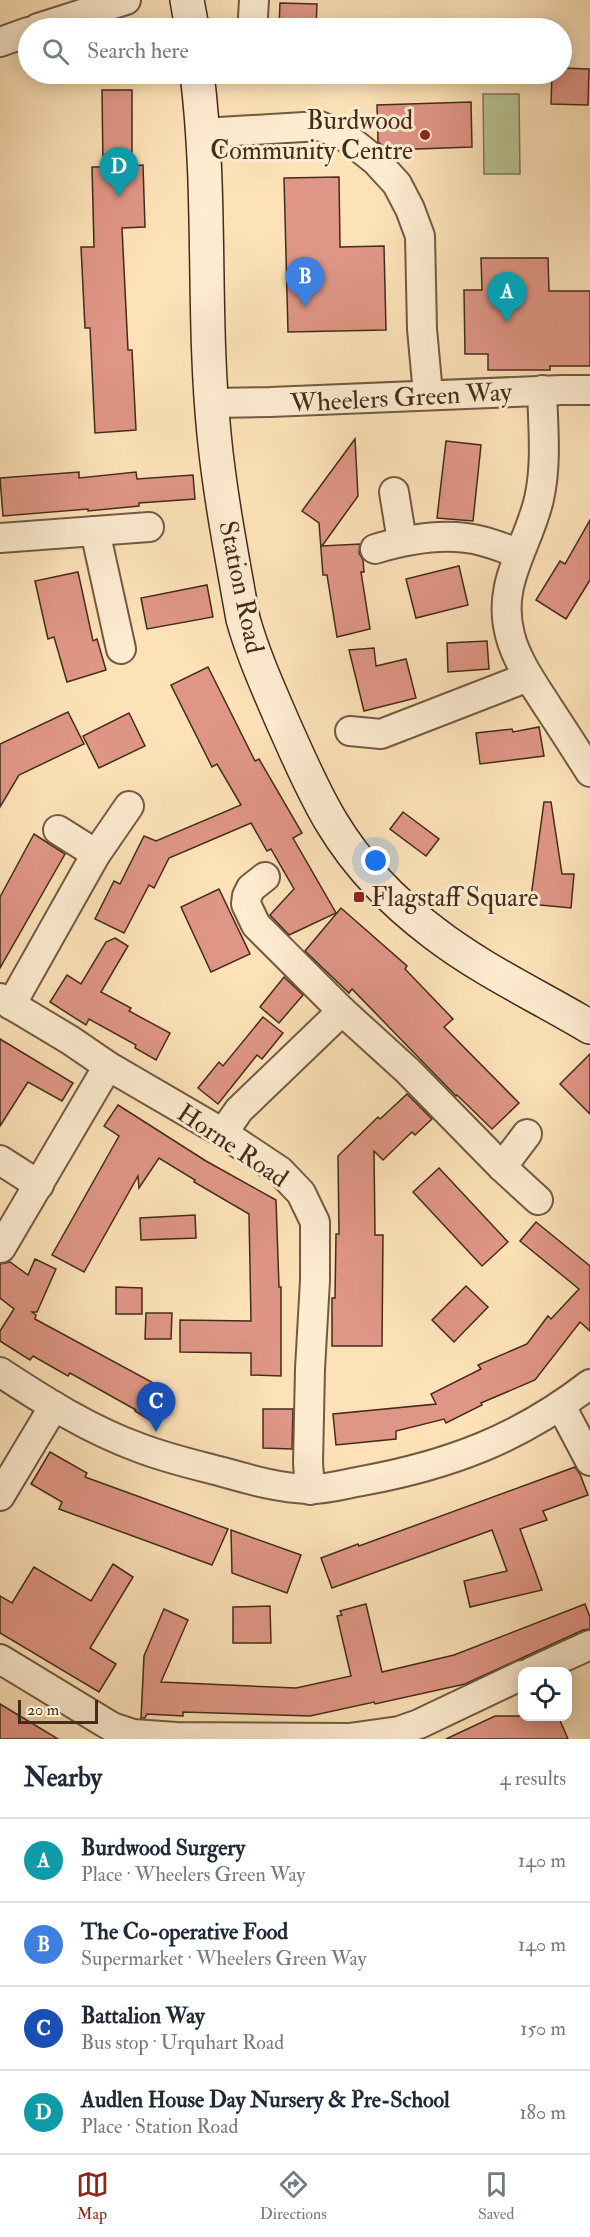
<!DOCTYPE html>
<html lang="en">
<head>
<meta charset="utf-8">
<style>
	:root { --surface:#fff; --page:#f6f6f7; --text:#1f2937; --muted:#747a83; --line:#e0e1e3; --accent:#8f2418 }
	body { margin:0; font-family:"IM FELL Double Pica",serif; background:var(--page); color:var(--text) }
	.controls { position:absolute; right:18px; bottom:18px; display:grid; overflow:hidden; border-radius:12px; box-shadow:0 3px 15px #0003 }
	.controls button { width:54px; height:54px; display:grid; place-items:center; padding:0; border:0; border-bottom:2px solid var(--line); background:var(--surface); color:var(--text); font:30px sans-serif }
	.scale { position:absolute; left:18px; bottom:15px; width:80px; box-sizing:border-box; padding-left:6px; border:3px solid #432c1a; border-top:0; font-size:16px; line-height:21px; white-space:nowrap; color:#432c1a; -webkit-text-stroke:4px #feecd1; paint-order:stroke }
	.you { position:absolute; left:376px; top:861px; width:21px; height:21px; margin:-15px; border:4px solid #fff; border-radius:50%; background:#1a73e8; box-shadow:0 0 0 9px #1a73e833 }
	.badge { display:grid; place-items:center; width:39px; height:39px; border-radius:50%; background:var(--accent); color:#fff; font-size:20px; font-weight:700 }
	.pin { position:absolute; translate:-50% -50px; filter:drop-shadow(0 2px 3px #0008) }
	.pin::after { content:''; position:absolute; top:32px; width:21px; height:18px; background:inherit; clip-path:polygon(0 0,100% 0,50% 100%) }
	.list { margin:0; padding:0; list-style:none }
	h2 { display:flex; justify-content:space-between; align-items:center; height:78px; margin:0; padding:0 24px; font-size:26px }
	h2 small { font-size:20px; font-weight:400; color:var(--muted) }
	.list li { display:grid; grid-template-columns:39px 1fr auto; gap:18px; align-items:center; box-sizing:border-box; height:84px; padding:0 24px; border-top:2px solid var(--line) }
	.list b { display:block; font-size:22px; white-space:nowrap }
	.list p { margin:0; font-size:20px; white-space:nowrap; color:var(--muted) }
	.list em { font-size:20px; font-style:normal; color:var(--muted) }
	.icon { flex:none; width:33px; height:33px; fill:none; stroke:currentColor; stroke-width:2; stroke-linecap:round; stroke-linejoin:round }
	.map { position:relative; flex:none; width:590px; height:1739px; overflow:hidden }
	.search { position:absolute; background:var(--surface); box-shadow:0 3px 15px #0003; left:18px; right:18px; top:18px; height:66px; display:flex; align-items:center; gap:15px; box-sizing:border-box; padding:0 21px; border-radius:33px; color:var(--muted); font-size:22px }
	.sheet { height:414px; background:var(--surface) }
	nav { display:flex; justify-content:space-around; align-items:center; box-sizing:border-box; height:84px; border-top:2px solid var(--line); background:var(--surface); font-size:16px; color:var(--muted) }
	nav a { display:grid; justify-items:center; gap:3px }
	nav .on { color:var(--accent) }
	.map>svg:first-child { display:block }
	.green { fill:#b9c494; stroke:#7e7857; stroke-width:1.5 }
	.building { fill:#e09686; stroke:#432c1a; stroke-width:1.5 }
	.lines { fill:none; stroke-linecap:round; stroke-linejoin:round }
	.street-casing { stroke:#725a42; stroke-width:32 }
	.secondary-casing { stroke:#432c1a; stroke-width:36 }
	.street { stroke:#feecd1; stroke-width:28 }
	.secondary { stroke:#feecd1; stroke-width:33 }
	.poi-dot { fill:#8f2418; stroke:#feecd1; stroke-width:2 }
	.labels { text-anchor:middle; stroke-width:6; stroke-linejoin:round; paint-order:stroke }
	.poi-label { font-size:26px; fill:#432c1a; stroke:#feecd1; text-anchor:end }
	.street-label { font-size:26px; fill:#432c1a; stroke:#feecd1 }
</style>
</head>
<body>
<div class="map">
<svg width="590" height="1739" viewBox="0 0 590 1739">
	<rect width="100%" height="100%" fill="#fde2b8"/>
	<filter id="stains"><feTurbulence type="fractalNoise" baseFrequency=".00333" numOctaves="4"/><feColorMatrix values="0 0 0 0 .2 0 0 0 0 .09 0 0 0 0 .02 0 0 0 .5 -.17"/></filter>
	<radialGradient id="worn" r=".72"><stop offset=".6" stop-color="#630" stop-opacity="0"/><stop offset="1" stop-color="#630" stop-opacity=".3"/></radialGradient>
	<path class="green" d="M 483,94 L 519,94 L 520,174 L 484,174 Z"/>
	<g class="building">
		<path d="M 280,3 L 317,4 L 316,28 L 279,28 Z"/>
		<path d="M 561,68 L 589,69 L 588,105 L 551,104 L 552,74 L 561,74 Z"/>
		<path d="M 102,90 L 132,90 L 132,166 L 143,165 L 145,227 L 122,228 L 128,350 L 132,350 L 136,430 L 95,433 L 90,328 L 85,328 L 81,247 L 94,247 L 92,167 L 103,167 Z"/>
		<path d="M 471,102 L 472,147 L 389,150 L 378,142 L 377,105 Z"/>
		<path d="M 339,177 L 340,247 L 384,246 L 386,330 L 288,332 L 284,178 Z"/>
		<path d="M 481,258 L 548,258 L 549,291 L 590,291 L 590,366 L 550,366 L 550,370 L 488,370 L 488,354 L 465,354 L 464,290 L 482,290 Z"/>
		<path d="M 355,439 L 358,496 L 322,546 L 360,544 L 359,553 L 363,560 L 364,572 L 361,572 L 370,629 L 337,637 L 327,575 L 323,575 L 319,523 L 302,511 Z"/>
		<path d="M 446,441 L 481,445 L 473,521 L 437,518 Z"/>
		<path d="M 79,472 L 79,478 L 136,472 L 137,479 L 193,475 L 195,499 L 139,503 L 139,506 L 88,511 L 88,509 L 3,516 L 0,478 Z"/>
		<path d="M 590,520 L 590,580 L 566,619 L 536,600 L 560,561 L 565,564 Z"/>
		<path d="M 459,566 L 468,605 L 416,618 L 406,579 Z"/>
		<path d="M 78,572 L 93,641 L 97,639 L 106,670 L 67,682 L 54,637 L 48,639 L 35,581 Z"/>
		<path d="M 207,585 L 213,617 L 147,629 L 141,598 Z"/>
		<path d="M 487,641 L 489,669 L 448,672 L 447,643 Z"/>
		<path d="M 374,648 L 376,666 L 406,659 L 416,698 L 364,711 L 349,650 Z"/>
		<path d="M 208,667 L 255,761 L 259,759 L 302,833 L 293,838 L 336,913 L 289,935 L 270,915 L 294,889 L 271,849 L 267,851 L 251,823 L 169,858 L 154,888 L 149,885 L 124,933 L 95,919 L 114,881 L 120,884 L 144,836 L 156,841 L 241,805 L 217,764 L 212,767 L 171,685 Z"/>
		<path d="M 68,712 L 84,744 L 19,775 L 0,807 L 0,744 Z"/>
		<path d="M 129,713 L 145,746 L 99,768 L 83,736 Z"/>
		<path d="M 539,727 L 544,756 L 480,764 L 476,733 L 512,729 L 513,732 Z"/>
		<path d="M 544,802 L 551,802 L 562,874 L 574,874 L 571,908 L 530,904 Z"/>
		<path d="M 403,812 L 439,839 L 426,856 L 390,829 Z"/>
		<path d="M 34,834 L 65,854 L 0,968 L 0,897 Z"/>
		<path d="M 219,889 L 250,954 L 211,972 L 181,907 Z"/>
		<path d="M 341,908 L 407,966 L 405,969 L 453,1019 L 444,1027 L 519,1103 L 492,1129 L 457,1095 L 456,1096 L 352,989 L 349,993 L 305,951 Z"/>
		<path d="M 115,938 L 128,946 L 101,992 L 131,1008 L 129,1011 L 170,1033 L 156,1060 L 135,1048 L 136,1045 L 89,1019 L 86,1025 L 50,1002 L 67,975 L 81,984 L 106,942 Z"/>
		<path d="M 284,977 L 303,995 L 279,1023 L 260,1007 Z"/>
		<path d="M 263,1017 L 283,1033 L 262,1059 L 257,1055 L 218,1104 L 198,1088 L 219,1062 L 223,1066 Z"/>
		<path d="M 0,1039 L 73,1083 L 62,1101 L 28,1082 L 0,1126 Z"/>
		<path d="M 590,1054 L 590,1114 L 560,1084 Z"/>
		<path d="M 407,1094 L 432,1119 L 415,1135 L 412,1132 L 383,1160 L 374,1151 L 375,1235 L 383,1235 L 382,1346 L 332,1346 L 332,1298 L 335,1298 L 336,1234 L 339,1234 L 338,1156 L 378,1117 L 380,1119 Z"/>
		<path d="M 118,1105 L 206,1161 L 276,1200 L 279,1287 L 281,1287 L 281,1376 L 251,1375 L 251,1353 L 180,1352 L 180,1320 L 251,1321 L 249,1214 L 194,1182 L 195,1180 L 159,1158 L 139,1188 L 138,1176 L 84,1272 L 52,1255 L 119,1136 L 104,1126 Z"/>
		<path d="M 439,1168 L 508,1242 L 482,1266 L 413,1192 Z"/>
		<path d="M 195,1215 L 196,1238 L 141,1240 L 140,1218 Z"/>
		<path d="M 536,1222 L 590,1266 L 590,1331 L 580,1322 L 535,1380 L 481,1403 L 482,1405 L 446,1423 L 444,1419 L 396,1431 L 396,1439 L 336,1445 L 333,1414 L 436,1404 L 431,1394 L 481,1369 L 478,1365 L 527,1344 L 548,1316 L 551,1319 L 579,1289 L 520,1241 Z"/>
		<path d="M 35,1259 L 56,1269 L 37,1312 L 32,1312 L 36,1315 L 35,1319 L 170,1392 L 153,1422 L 135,1411 L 136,1410 L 70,1373 L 68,1376 L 33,1356 L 30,1360 L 0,1341 L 0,1331 L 14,1309 L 0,1298 L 0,1264 L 10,1262 L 28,1275 Z"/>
		<path d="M 466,1286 L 488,1307 L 454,1342 L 432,1320 Z"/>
		<path d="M 116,1287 L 142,1288 L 142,1314 L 116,1314 Z"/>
		<path d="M 146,1313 L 172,1313 L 171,1339 L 145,1339 Z"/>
		<path d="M 263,1409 L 293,1409 L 292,1449 L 263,1448 Z"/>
		<path d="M 50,1452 L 87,1473 L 85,1477 L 228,1529 L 212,1565 L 59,1509 L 62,1502 L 31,1484 Z"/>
		<path d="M 575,1467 L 580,1474 L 588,1495 L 543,1511 L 547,1520 L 520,1529 L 542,1590 L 470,1607 L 464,1581 L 507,1571 L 492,1530 L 332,1588 L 321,1558 L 358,1544 L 359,1546 Z"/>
		<path d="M 231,1530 L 301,1555 L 287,1593 L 232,1573 Z"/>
		<path d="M 113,1564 L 133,1577 L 90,1648 L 116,1664 L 99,1692 L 0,1633 L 0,1596 L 12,1603 L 34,1567 L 91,1601 Z"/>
		<path d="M 366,1604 L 382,1672 L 454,1655 L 585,1604 L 590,1617 L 590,1629 L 583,1630 L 465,1684 L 375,1704 L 374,1702 L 310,1716 L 183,1712 L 183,1716 L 147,1714 L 145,1718 L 141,1718 L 144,1656 L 164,1609 L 188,1620 L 161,1682 L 296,1688 L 351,1676 L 337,1616 L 342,1615 L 340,1611 Z"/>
		<path d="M 270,1606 L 271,1643 L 233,1643 L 233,1607 Z"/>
		<path d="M 0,1704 L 58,1739 L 0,1739 Z"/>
		<path d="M 495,1716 L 558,1716 L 568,1739 L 446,1739 Z"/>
	</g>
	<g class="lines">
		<g class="street-casing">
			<g id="street">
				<path d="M 253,17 L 254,0"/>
				<path d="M 38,28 L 126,0"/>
				<path d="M 0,42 L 28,32"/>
				<path d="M 202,133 L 320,126 L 347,138 L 376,161 L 397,184 L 410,209 L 420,236 L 422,329 L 428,394"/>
				<path d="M 542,390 C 543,426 547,464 539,499 C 528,547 496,583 510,635 C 516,660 534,685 548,707 C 562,728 576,750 590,772"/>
				<path d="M 212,403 L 270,402 L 562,390 L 590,390"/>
				<path d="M 394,492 L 402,541"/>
				<path d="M 95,531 L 121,649"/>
				<path d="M 0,538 L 149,527"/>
				<path d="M 375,549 C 408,539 448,532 482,541 C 494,544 506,549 518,553"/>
				<path d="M 350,731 L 381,734 L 528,677"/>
				<path d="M 58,830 L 96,854"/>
				<path d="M 265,877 L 251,888 L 247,896 L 246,904 L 256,925 L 342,1011 L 408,1071 L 502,1167 L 538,1200"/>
				<path d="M 0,998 L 70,1040 L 108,1066 L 223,1133 L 280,1171 L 301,1193 L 315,1222 L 315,1280 L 310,1369 L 308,1463 L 310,1490"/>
				<path d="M 11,1005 L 96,854 L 129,806"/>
				<path d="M 223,1133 L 239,1110 L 342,1011"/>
				<path d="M 0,1160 L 39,1185"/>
				<path d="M 502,1167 L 527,1134"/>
				<path d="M 1,1248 L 108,1066"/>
				<path d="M 0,1372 C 44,1401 90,1430 140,1448 C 166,1458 192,1464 219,1471 C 248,1479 277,1488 308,1489 C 325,1490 345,1484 362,1481 C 449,1465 519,1439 590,1384"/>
				<path d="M 561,1406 L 590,1461"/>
				<path d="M 0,1496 L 54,1406"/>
				<path d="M 0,1659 L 112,1727 L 133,1734 L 176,1737 L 349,1738 L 399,1731 L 419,1724 L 522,1675"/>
				<path d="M 531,1672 L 590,1645"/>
			</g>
		</g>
		<g class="secondary-casing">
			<g id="secondary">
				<path d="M 187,0 L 192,28"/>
				<path d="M 197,74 C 212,193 202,314 214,434 C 220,496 232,557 243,619 C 253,655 269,690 284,725 C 299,758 313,792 332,823 C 358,866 394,903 434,933 C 482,970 538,996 590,1027"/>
			</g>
		</g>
		<use href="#street" class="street"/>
		<use href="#secondary" class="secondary"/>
	</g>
	<g class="poi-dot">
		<circle cx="425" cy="135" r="6"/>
		<rect x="353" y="891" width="12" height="12" rx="3"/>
	</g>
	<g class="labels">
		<g class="poi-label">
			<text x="413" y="129">Burdwood<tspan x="413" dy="30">Community Centre</tspan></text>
			<text x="371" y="906" text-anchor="start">Flagstaff Square</text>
		</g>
		<g class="street-label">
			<text transform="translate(401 397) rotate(-3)" y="9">Wheelers Green Way</text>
			<text transform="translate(242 587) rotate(78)" y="9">Station Road</text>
			<text transform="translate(233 1145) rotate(34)" y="9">Horne Road</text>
		</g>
	</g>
	<rect width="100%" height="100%" filter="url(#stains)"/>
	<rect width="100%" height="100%" fill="url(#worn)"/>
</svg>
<div class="controls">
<button><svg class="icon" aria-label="locate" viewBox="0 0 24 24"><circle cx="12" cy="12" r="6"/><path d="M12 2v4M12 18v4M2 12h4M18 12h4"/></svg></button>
</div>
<div class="scale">20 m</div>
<div class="you"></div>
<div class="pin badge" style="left:507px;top:322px;background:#0f9aa8">A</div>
<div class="pin badge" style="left:305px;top:307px;background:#3f7fe0">B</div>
<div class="pin badge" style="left:156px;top:1432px;background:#1a4fb4">C</div>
<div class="pin badge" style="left:119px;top:197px;background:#0f9aa8">D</div>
<div class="search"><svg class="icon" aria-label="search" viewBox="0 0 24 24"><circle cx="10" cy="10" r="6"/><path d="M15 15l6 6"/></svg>Search here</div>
</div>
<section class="sheet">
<h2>Nearby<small>4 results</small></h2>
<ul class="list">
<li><span class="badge" style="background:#0f9aa8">A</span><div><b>Burdwood Surgery</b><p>Place · Wheelers Green Way</p></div><em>140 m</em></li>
<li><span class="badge" style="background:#3f7fe0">B</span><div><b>The Co-operative Food</b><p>Supermarket · Wheelers Green Way</p></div><em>140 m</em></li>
<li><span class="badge" style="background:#1a4fb4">C</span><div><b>Battalion Way</b><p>Bus stop · Urquhart Road</p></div><em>150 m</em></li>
<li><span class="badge" style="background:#0f9aa8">D</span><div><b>Audlen House Day Nursery &amp; Pre-School</b><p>Place · Station Road</p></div><em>180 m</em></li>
</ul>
</section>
<nav>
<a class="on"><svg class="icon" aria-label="map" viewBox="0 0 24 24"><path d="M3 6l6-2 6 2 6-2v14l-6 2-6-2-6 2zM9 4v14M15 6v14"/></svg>Map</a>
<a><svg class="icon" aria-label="directions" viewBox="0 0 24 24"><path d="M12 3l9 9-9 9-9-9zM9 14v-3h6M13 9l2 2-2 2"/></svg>Directions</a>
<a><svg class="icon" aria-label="saved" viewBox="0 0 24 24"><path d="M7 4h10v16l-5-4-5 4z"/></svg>Saved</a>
</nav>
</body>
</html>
